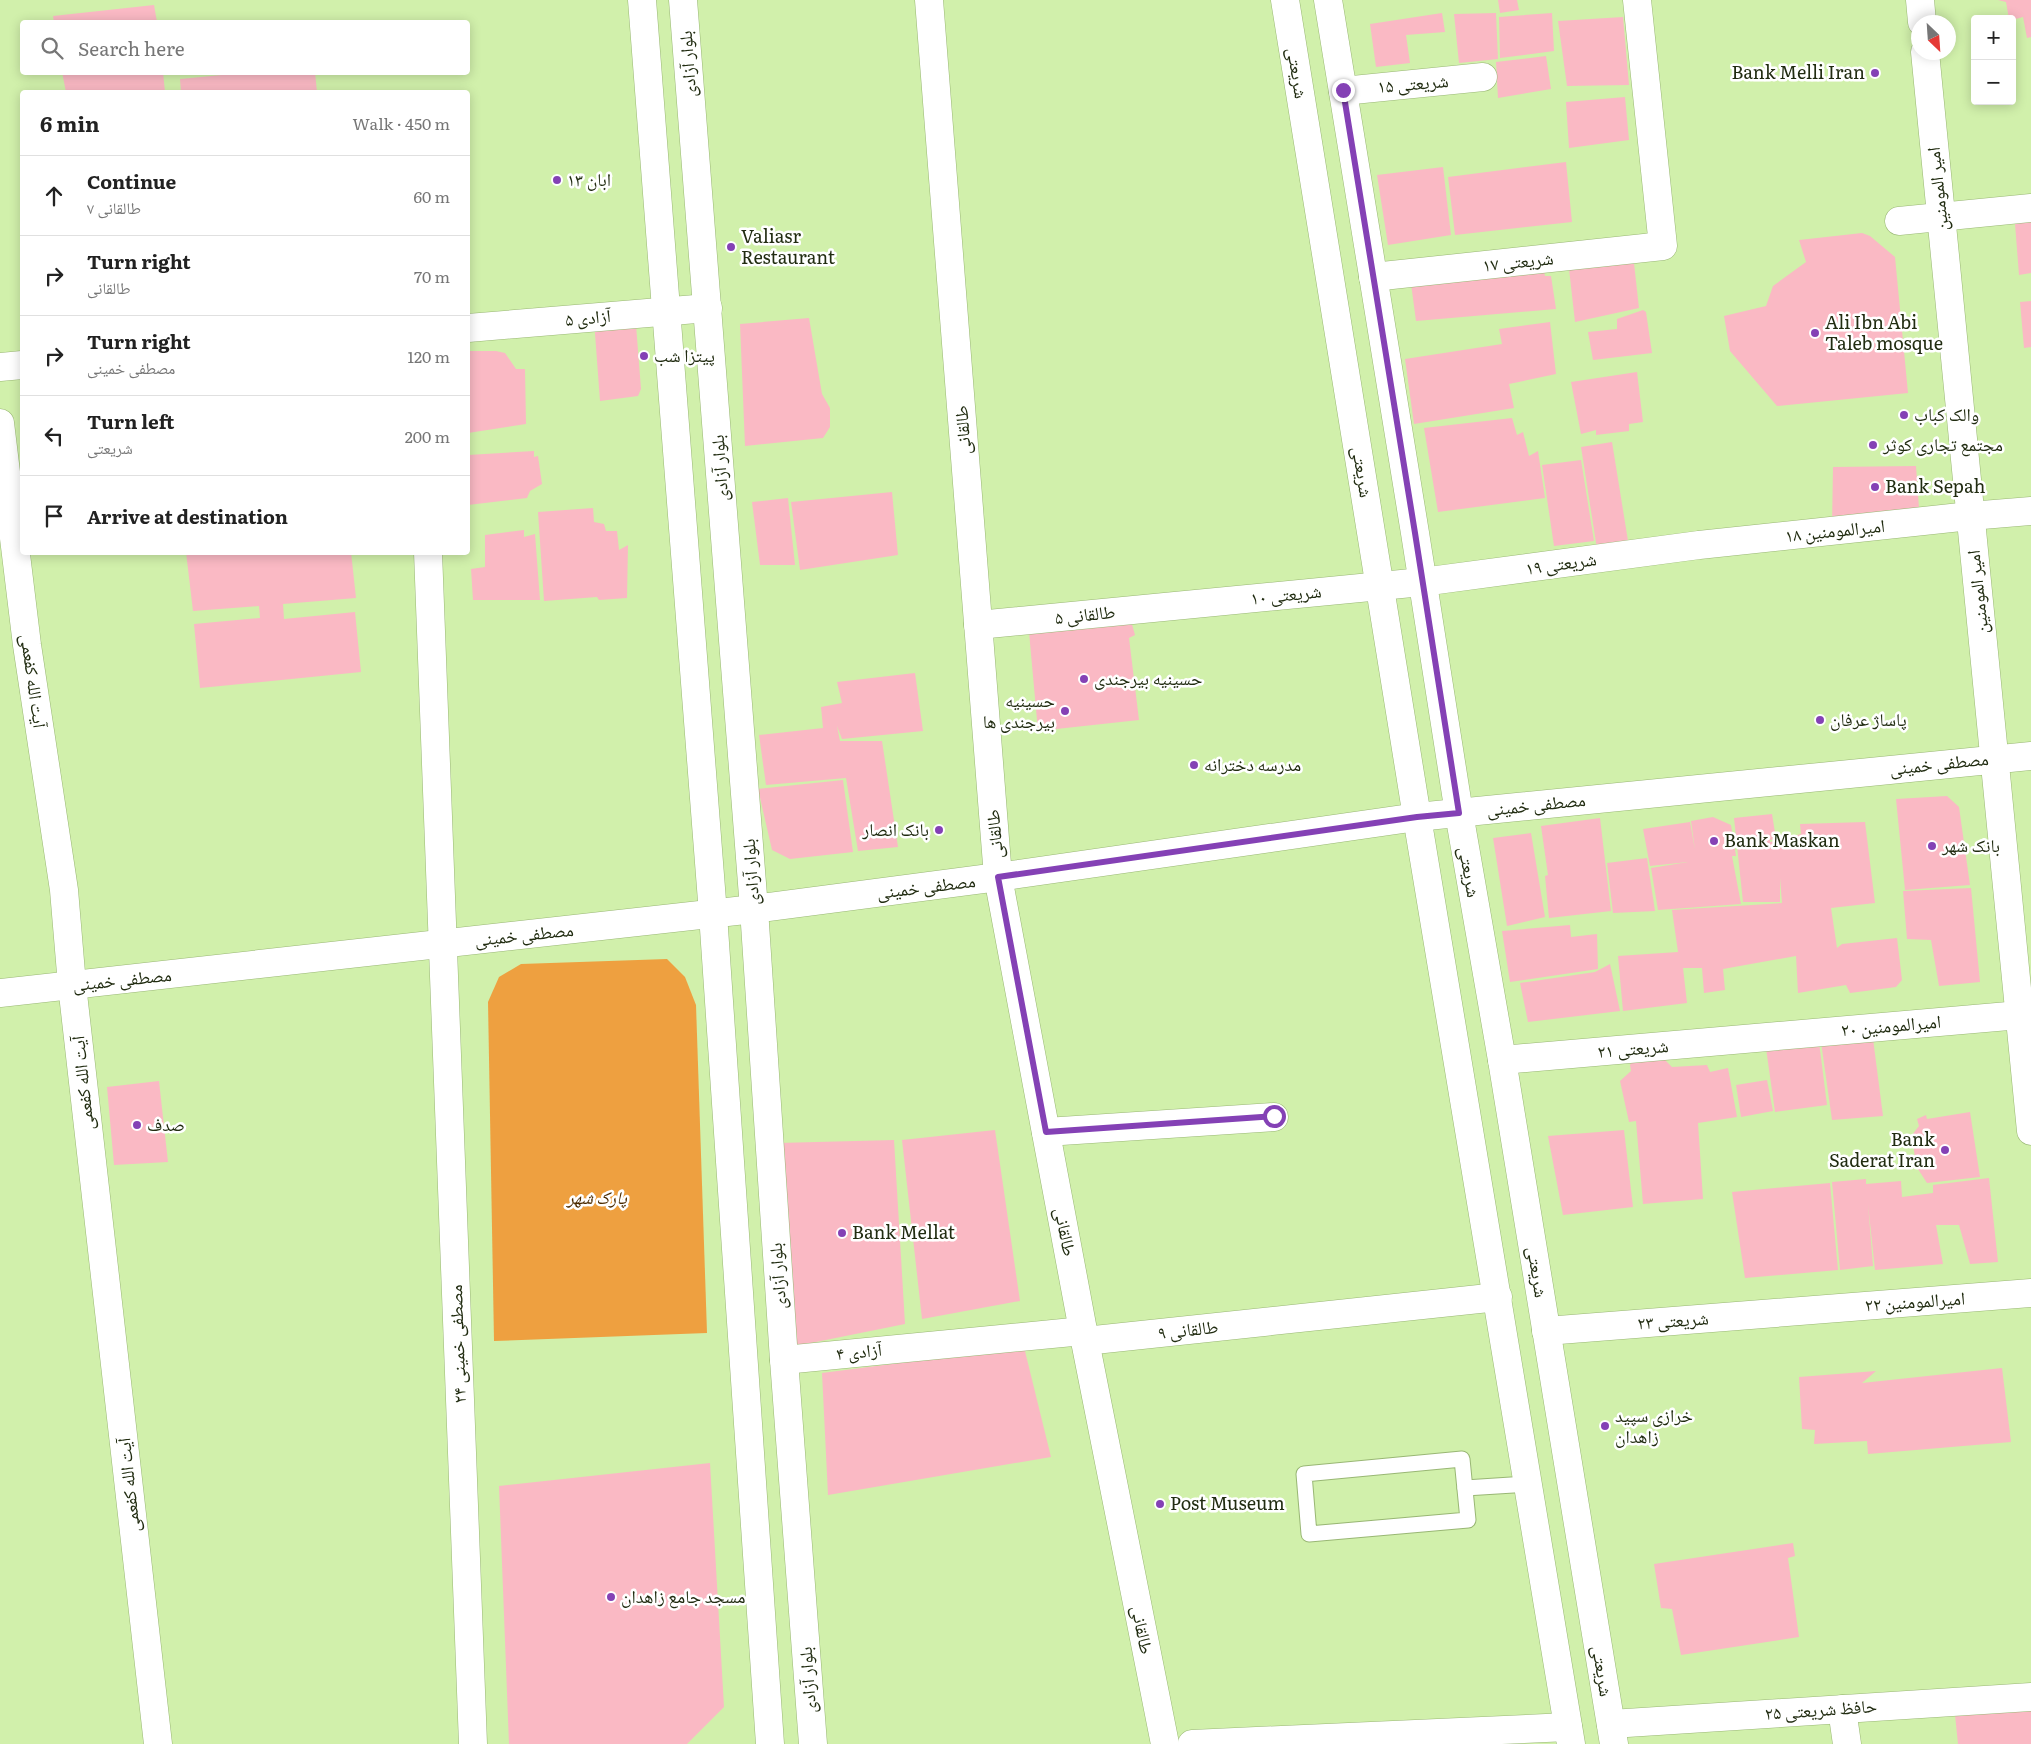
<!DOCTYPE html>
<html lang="en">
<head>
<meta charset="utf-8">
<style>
	:root { --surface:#fff; --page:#f6f6f6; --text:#222; --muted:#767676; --line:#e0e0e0 }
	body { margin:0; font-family:Literata,"Noto Naskh Arabic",serif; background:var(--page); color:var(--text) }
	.controls { position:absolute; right:15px; top:15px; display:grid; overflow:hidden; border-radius:5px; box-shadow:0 2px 12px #0003 }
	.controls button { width:45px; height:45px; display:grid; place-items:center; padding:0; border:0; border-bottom:1px solid var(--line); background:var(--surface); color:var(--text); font:25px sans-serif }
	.compass { position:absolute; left:1911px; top:15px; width:45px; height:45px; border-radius:50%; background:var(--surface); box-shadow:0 2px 12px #0003; rotate:155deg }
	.stop { position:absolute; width:15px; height:15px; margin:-11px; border:4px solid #8441b5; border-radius:50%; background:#fff }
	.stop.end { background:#8441b5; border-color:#fff; box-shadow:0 1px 5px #0008 }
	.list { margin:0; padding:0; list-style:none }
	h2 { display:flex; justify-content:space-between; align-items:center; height:65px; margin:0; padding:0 20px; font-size:21px }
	h2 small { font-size:16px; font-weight:400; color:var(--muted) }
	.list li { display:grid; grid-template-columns:32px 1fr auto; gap:15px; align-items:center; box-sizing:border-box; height:80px; padding:0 20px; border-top:1px solid var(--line) }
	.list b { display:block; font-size:19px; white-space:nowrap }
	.list p { margin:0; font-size:16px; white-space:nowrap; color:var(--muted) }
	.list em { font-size:16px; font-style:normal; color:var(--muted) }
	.icon { flex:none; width:28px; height:28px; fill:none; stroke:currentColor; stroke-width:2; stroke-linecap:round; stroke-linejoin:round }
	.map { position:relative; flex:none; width:2031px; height:1744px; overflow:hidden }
	.search { position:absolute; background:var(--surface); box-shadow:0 2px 12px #0003; left:20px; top:20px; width:450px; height:55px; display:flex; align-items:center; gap:12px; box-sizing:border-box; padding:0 18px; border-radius:5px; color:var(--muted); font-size:19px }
	.panel { position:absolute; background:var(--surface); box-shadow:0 2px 12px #0003; left:20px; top:90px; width:450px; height:465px; border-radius:5px }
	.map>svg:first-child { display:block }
	.green { fill:#eea040 }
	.building { fill:#fab9c4 }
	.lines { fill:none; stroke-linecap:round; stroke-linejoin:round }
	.lane-casing { stroke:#99b774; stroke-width:17 }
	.street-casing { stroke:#99b774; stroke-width:29 }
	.secondary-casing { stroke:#99b774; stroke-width:29 }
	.lane { stroke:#fff; stroke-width:15 }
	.street { stroke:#fff; stroke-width:28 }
	.secondary { stroke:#fff; stroke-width:28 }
	.route { stroke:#8441b5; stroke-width:6 }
	.poi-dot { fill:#8441b5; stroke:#fff; stroke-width:2 }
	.labels { text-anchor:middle; stroke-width:5; stroke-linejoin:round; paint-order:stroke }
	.street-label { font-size:18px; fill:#212c11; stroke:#fff }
	.poi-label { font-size:18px; fill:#212c11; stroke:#fff; text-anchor:start }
	.park-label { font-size:18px; font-style:italic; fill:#4c2b00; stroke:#fff }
</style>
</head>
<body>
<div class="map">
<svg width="2031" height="1744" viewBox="0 0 2031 1744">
	<rect width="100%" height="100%" fill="#d1f0ab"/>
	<path class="green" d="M 667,959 L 685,977 L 696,1005 L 707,1333 L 494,1341 L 488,1002 L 499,977 L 521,964 Z"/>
	<g class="building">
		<path d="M 1498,0 L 1517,0 L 1519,10 L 1500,13 Z"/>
		<path d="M 1998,0 L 2031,0 L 2031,37 L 2027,38 L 2023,17 L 2012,20 L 2009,19 L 2006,2 Z"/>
		<path d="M 154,5 L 157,22 L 54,22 L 53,16 Z"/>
		<path d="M 1442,13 L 1445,32 L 1406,35 L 1410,63 L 1376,67 L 1370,24 Z"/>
		<path d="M 1496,13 L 1498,59 L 1459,63 L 1454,14 Z"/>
		<path d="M 1552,13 L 1554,51 L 1500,58 L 1499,17 Z"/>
		<path d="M 1623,17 L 1629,85 L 1567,86 L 1558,21 Z"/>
		<path d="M 1546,56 L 1551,89 L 1498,98 L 1496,62 Z"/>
		<path d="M 62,72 L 163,72 L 165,92 L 66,92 Z"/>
		<path d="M 253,72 L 315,72 L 317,92 L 181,92 L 180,79 Z"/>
		<path d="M 1625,97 L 1629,140 L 1569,148 L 1566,102 Z"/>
		<path d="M 1566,162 L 1572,222 L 1455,235 L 1448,177 Z"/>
		<path d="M 1443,167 L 1451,235 L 1388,245 L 1377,175 Z"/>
		<path d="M 2031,210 L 2031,273 L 2019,275 L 2014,211 Z"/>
		<path d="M 1862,233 L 1870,236 L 1895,257 L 1908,393 L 1777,406 L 1730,351 L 1724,316 L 1766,306 L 1773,286 L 1806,262 L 1799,240 Z"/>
		<path d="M 1633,254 L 1639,308 L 1575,322 L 1568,260 Z"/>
		<path d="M 1542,262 L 1545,276 L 1551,276 L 1556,309 L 1416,321 L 1410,276 Z"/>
		<path d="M 2031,301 L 2031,347 L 2024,348 L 2020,302 Z"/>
		<path d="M 1643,310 L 1646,312 L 1652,353 L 1593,360 L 1588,332 L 1617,329 L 1617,319 Z"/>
		<path d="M 809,318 L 822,394 L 830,408 L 830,427 L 823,438 L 745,446 L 740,324 Z"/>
		<path d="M 594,320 L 636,325 L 641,389 L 638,396 L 600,401 Z"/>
		<path d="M 1550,322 L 1556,374 L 1509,384 L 1514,408 L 1414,424 L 1405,359 L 1502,344 L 1499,329 Z"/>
		<path d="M 468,351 L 496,351 L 505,353 L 516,369 L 525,369 L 526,424 L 468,433 Z"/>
		<path d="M 1637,372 L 1643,422 L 1629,424 L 1629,431 L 1596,435 L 1596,430 L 1581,434 L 1571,382 Z"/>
		<path d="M 1512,418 L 1517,435 L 1523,432 L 1529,456 L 1538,451 L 1545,498 L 1438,512 L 1424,428 Z"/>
		<path d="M 1612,442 L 1629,547 L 1597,549 L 1581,447 Z"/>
		<path d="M 534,451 L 534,457 L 538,456 L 542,484 L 530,491 L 527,498 L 468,505 L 468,455 Z"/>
		<path d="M 1581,460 L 1594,541 L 1554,546 L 1542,465 Z"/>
		<path d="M 1916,466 L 1919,508 L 1832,526 L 1833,467 Z"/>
		<path d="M 892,492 L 898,555 L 800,570 L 791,502 Z"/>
		<path d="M 788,498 L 795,565 L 760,565 L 752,502 Z"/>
		<path d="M 593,508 L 594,522 L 604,524 L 606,531 L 617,531 L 619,550 L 628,545 L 627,598 L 599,600 L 597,597 L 544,601 L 538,512 Z"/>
		<path d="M 524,530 L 524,537 L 535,534 L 540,600 L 473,600 L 471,569 L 485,567 L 485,535 Z"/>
		<path d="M 186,552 L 351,552 L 356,598 L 283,604 L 284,619 L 355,612 L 361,672 L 200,688 L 194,624 L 260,618 L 259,606 L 193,611 Z"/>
		<path d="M 1131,621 L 1135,635 L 1129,638 L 1139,720 L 1038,731 L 1029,632 Z"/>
		<path d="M 915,673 L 923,731 L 842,739 L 837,726 L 840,741 L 882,741 L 898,847 L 858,851 L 846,778 L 766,785 L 759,735 L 823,728 L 821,707 L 842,703 L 837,682 Z"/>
		<path d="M 843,780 L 853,852 L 790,859 L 772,850 L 758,789 Z"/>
		<path d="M 1947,796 L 1959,807 L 1970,885 L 1905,890 L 1896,799 Z"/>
		<path d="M 1772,814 L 1776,839 L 1770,840 L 1770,842 L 1801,834 L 1800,824 L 1865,822 L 1875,903 L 1831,908 L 1837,948 L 1842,944 L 1897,938 L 1902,980 L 1896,987 L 1850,993 L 1846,985 L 1798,993 L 1796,956 L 1723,969 L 1725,990 L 1704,993 L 1702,968 L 1683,968 L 1687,1003 L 1623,1011 L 1618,956 L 1678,952 L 1672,910 L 1782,903 L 1780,878 L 1780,902 L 1743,902 L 1734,818 Z"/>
		<path d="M 1713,817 L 1731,825 L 1736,856 L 1732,856 L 1741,904 L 1658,910 L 1651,868 L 1688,862 L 1650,866 L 1643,829 L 1690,822 L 1695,850 L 1691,821 Z"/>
		<path d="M 1600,818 L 1611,911 L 1549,918 L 1545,876 L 1548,875 L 1541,826 Z"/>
		<path d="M 1531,833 L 1545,917 L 1507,926 L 1493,838 Z"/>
		<path d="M 1647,858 L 1655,911 L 1613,913 L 1607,863 Z"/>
		<path d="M 1971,888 L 1980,982 L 1939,986 L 1931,940 L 1907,939 L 1903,891 Z"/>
		<path d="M 1570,925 L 1571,937 L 1597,934 L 1598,969 L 1510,982 L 1502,931 Z"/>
		<path d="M 1610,964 L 1620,1011 L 1528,1022 L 1520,983 L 1595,972 Z"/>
		<path d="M 1872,1031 L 1883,1116 L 1832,1120 L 1820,1035 Z"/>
		<path d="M 1818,1034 L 1827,1105 L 1775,1112 L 1765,1041 Z"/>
		<path d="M 1636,1052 L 1664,1059 L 1672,1067 L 1707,1065 L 1710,1072 L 1728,1068 L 1737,1117 L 1698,1123 L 1703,1199 L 1643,1204 L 1636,1121 L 1629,1122 L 1620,1081 L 1631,1071 L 1630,1065 Z"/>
		<path d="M 1767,1080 L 1773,1111 L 1741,1117 L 1736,1085 Z"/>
		<path d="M 159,1081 L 168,1162 L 114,1165 L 107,1087 Z"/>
		<path d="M 1970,1112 L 1980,1177 L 1927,1183 L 1916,1166 L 1912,1135 L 1919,1126 L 1917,1119 L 1926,1115 L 1927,1119 Z"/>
		<path d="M 995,1130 L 1020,1301 L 922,1319 L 902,1140 Z"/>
		<path d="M 1624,1130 L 1633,1207 L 1563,1215 L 1548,1136 Z"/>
		<path d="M 894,1140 L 905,1324 L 791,1347 L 778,1143 Z"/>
		<path d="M 1989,1178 L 1998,1262 L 1970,1264 L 1959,1225 L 1936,1225 L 1943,1264 L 1875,1270 L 1868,1204 L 1873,1266 L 1840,1270 L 1832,1182 L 1866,1179 L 1866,1184 L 1901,1181 L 1902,1197 L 1933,1193 L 1933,1185 Z"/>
		<path d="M 1830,1183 L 1838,1270 L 1745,1278 L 1732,1192 Z"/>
		<path d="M 1024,1347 L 1051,1457 L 828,1495 L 822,1373 Z"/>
		<path d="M 2002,1368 L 2011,1442 L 1868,1454 L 1867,1441 L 1814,1444 L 1815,1430 L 1802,1429 L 1799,1377 L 1876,1371 L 1862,1383 Z"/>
		<path d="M 710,1463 L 724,1707 L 687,1744 L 509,1744 L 499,1486 Z"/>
		<path d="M 1793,1543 L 1795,1556 L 1788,1558 L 1799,1637 L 1681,1655 L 1672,1609 L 1661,1608 L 1654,1564 Z"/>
		<path d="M 2031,1699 L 2031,1744 L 1958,1744 L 1954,1705 Z"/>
	</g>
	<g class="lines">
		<g class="lane-casing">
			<g id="lane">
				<path d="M 1462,1459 L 1468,1520 L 1309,1534 L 1304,1474 Z"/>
				<path d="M 1465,1488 L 1528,1484"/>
			</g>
		</g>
		<g class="street-casing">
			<g id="street">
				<path d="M 1343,91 L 1483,77"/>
				<path d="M 1899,221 L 2031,208"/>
				<path d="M 1373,277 L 1663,246 L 1637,0"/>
				<path d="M 0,423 L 27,645 L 64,890 L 72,985 L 158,1744"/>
				<path d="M 1970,516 L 2031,511"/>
				<path d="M 428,552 L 473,1744"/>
				<path d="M 1502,1060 L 2020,1015"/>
				<path d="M 1046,1132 L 1274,1117"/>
				<path d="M 1546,1331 L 2031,1293"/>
				<path d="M 1085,1341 L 1498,1297"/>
				<path d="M 784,1360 L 1083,1331"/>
				<path d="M 1842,1709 L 1847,1744"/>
				<path d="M 1611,1724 L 2031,1697"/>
				<path d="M 1192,1744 L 1568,1727"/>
			</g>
		</g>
		<g class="secondary-casing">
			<g id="secondary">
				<path d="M 642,0 L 713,914 L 770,1744"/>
				<path d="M 683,0 L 754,909 L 784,1360 L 813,1744"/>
				<path d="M 929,0 L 998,877 L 1085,1341 L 1165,1744"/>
				<path d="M 1285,0 L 1417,817 L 1571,1744"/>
				<path d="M 1328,0 L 1415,533 L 1459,813 L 1502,1060 L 1614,1744"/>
				<path d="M 1920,0 L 1922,22"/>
				<path d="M 1925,52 L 2031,1131"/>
				<path d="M 468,328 L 708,308"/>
				<path d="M 0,367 L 22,365"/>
				<path d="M 978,625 L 1422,582 L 1699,545 L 1970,516"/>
				<path d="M 0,993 L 754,909 L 998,877 L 1417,817 L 2031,756"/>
			</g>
		</g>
		<use href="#lane" class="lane"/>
		<use href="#street" class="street"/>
		<use href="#secondary" class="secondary"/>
	</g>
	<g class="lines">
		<path class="route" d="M 1274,1116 L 1046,1132 L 998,877 L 1417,817 L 1459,813 L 1415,533 L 1343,90"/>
	</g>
	<g class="poi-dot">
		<circle cx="1875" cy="73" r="5"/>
		<circle cx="557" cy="180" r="5"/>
		<circle cx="731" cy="247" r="5"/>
		<circle cx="1815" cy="333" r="5"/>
		<circle cx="644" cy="356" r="5"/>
		<circle cx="1904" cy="415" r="5"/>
		<circle cx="1873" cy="445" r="5"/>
		<circle cx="1875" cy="487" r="5"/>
		<circle cx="1084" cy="679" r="5"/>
		<circle cx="1065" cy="711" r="5"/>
		<circle cx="1820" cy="720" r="5"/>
		<circle cx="1194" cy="765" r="5"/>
		<circle cx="939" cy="830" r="5"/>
		<circle cx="1714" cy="841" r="5"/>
		<circle cx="1932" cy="846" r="5"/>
		<circle cx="137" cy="1125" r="5"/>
		<circle cx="1945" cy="1150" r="5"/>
		<circle cx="842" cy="1233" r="5"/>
		<circle cx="1605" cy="1426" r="5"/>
		<circle cx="1160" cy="1504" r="5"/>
		<circle cx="611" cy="1597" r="5"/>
	</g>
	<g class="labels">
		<g class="street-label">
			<text transform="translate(688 64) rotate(-94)" y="6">بلوار آزادی</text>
			<text transform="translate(1297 73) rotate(81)" y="6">شریعتی</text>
			<text transform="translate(1413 84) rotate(-5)" y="6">شریعتی ۱۵</text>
			<text transform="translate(1938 189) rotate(-96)" y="6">امیر المومنین</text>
			<text transform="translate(1518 262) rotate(-6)" y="6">شریعتی ۱۷</text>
			<text transform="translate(588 318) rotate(-5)" y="6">آزادی ۵</text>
			<text transform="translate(963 430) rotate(-94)" y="6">طالقانی</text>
			<text transform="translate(720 468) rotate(-94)" y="6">بلوار آزادی</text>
			<text transform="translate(1362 472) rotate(81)" y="6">شریعتی</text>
			<text transform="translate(1835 531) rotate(-6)" y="6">امیرالمومنین ۱۸</text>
			<text transform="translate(1561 564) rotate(-8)" y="6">شریعتی ۱۹</text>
			<text transform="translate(1978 592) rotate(-96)" y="6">امیر المومنین</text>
			<text transform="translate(1286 595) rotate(-6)" y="6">شریعتی ۱۰</text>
			<text transform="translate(1085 615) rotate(-6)" y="6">طالقانی ۵</text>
			<text transform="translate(33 681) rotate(82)" y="6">آیت الله کفعمی</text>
			<text transform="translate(1939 764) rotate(-6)" y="6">مصطفی خمینی</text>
			<text transform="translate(1536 805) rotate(-6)" y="6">مصطفی خمینی</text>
			<text transform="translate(995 834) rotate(-95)" y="6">طالقانی</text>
			<text transform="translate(751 872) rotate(-94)" y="6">بلوار آزادی</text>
			<text transform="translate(1469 872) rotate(80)" y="6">شریعتی</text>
			<text transform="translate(926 887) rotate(-7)" y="6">مصطفی خمینی</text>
			<text transform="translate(524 935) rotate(-6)" y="6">مصطفی خمینی</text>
			<text transform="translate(122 980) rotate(-6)" y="6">مصطفی خمینی</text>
			<text transform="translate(1891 1026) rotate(-5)" y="6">امیرالمومنین ۲۰</text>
			<text transform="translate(1633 1049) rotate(-5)" y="6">شریعتی ۲۱</text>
			<text transform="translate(83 1083) rotate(-96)" y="6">آیت الله کفعمی</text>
			<text transform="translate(1065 1232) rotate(79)" y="6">طالقانی</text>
			<text transform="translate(1537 1272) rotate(81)" y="6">شریعتی</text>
			<text transform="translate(778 1276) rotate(-94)" y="6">بلوار آزادی</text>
			<text transform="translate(1915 1302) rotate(-4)" y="6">امیرالمومنین ۲۲</text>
			<text transform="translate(1673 1321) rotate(-4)" y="6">شریعتی ۲۳</text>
			<text transform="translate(1188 1330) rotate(-6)" y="6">طالقانی ۹</text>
			<text transform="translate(458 1344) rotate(-92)" y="6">مصطفی خمینی ۲۴</text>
			<text transform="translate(859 1352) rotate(-6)" y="6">آزادی ۴</text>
			<text transform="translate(129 1485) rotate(-96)" y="6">آیت الله کفعمی</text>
			<text transform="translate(1142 1630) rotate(79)" y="6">طالقانی</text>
			<text transform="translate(1602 1671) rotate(81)" y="6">شریعتی</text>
			<text transform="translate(808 1680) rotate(-94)" y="6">بلوار آزادی</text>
			<text transform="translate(1821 1710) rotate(-4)" y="6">حافظ شریعتی ۲۵</text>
		</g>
		<g class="poi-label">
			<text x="1865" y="79" text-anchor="end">Bank Melli Iran</text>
			<text x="567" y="186">۱۳ ابان</text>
			<text x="741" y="243">Valiasr<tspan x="741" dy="21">Restaurant</tspan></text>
			<text x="1825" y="329">Ali Ibn Abi<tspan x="1825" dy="21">Taleb mosque</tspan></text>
			<text x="654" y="362">پیتزا شب</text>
			<text x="1914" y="421">والک کباب</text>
			<text x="1883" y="451">مجتمع تجاری کوثر</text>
			<text x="1885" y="493">Bank Sepah</text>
			<text x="1094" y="685">حسینیه بیرجندی</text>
			<text x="1055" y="707" text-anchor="end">حسینیه<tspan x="1055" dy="21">بیرجندی ها</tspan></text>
			<text x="1830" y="726">پاساژ عرفان</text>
			<text x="1204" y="771">مدرسه دخترانه</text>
			<text x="929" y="836" text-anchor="end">بانک انصار</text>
			<text x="1724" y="847">Bank Maskan</text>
			<text x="1942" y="852">بانک شهر</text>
			<text x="147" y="1131">صدف</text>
			<text x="1935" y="1146" text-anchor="end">Bank<tspan x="1935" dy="21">Saderat Iran</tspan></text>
			<text x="852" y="1239">Bank Mellat</text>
			<text x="1615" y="1422">خرازی سپید<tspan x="1615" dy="21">زاهدان</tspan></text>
			<text x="1170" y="1510">Post Museum</text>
			<text x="621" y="1603">مسجد جامع زاهدان</text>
		</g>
		<g class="park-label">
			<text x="597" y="1204">پارک شهر</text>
		</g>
	</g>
</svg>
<div class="controls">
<button>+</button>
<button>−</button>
</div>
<svg class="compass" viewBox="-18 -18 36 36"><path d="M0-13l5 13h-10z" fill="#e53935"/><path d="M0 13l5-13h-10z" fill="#767676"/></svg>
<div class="stop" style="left:1274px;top:1116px"></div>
<div class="stop end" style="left:1343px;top:90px"></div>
<div class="search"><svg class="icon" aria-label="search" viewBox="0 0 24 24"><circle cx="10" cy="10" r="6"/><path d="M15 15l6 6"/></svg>Search here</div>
<section class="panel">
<h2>6 min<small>Walk · 450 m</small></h2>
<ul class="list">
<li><svg class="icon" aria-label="ahead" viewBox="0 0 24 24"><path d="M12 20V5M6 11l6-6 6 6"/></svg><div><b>Continue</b><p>طالقانی ۷</p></div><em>60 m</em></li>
<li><svg class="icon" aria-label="right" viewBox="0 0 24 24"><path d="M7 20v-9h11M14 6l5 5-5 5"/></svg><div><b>Turn right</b><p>طالقانی</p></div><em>70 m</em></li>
<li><svg class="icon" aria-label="right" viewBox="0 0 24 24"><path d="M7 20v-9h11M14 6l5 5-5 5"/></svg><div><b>Turn right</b><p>مصطفی خمینی</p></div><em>120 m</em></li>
<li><svg class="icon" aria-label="left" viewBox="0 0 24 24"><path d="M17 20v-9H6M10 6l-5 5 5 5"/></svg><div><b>Turn left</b><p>شریعتی</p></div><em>200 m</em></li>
<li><svg class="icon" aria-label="arrive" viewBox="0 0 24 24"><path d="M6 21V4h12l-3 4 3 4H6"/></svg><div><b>Arrive at destination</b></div></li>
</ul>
</section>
</div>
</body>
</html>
